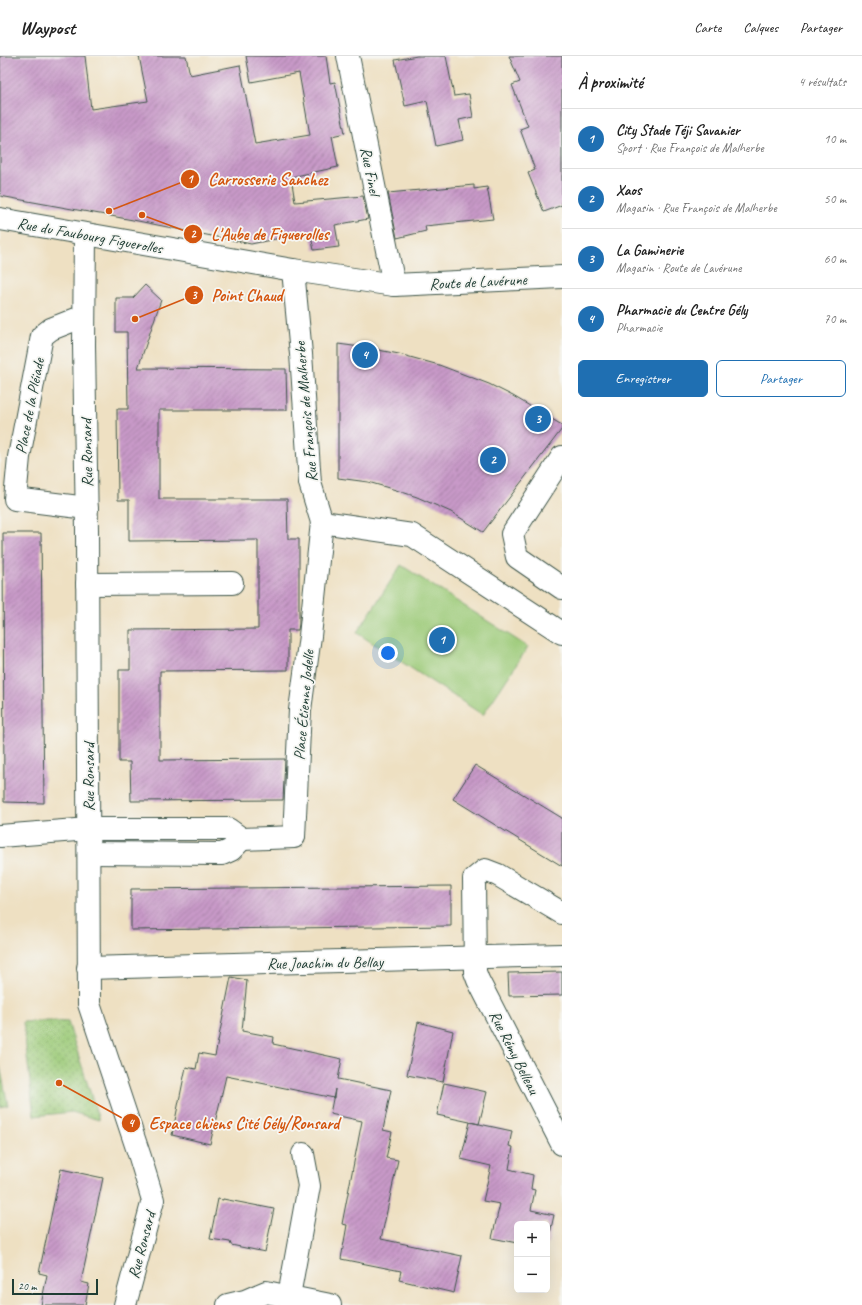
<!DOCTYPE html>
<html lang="fr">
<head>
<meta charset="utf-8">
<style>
	:root { --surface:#fff; --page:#f2f2f2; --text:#222; --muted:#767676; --line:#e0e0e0; --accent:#1f6fb2 }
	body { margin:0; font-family:Caveat,sans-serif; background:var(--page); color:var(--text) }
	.controls { position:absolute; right:12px; bottom:12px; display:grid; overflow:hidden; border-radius:6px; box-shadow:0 4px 16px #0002 }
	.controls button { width:36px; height:36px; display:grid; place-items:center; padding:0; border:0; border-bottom:1px solid var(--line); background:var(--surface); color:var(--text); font:20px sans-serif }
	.scale { position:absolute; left:12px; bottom:10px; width:86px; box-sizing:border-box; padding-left:4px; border:2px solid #1f3d34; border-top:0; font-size:11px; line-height:14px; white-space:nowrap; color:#1f3d34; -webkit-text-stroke:3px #f6f6f2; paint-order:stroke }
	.you { position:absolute; left:388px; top:597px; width:14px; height:14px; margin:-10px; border:3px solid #fff; border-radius:50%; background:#1a73e8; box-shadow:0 0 0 6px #1a73e833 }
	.badge { display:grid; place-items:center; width:26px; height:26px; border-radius:50%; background:var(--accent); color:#fff; font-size:13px; font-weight:700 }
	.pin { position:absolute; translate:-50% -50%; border:2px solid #fff; box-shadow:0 1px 4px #0006 }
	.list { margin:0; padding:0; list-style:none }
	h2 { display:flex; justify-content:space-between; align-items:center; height:52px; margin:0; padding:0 16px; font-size:17px }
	h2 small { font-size:13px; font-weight:400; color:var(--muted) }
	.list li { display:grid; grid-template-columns:26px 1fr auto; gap:12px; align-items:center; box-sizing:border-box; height:60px; padding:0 16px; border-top:1px solid var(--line) }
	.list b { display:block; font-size:15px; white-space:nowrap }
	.list p { margin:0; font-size:13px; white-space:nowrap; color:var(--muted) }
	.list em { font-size:13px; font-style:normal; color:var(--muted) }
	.actions { display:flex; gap:8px; padding:12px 16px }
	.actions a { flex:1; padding:9px 0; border:1px solid var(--accent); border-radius:6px; text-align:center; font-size:14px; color:var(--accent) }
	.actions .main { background:var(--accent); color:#fff }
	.map { position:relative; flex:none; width:562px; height:1249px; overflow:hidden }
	header { display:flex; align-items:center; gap:24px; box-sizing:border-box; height:56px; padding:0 20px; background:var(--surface); border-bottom:1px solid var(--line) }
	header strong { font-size:19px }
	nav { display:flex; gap:22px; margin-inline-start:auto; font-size:14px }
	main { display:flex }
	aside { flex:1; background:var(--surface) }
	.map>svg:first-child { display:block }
	.park { fill:url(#park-dots); stroke:#5e8456 }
	.pitch { fill:#9cca78; stroke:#5e8456 }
	.building { fill:url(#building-hatch) }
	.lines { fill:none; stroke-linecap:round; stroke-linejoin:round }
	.minor-casing { stroke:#3e5549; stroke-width:24 }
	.minor { stroke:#fff; stroke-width:22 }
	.labels { text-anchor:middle; stroke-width:3.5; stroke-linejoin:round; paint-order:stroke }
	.street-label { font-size:16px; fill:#1f3d34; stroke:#f6f6f2 }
	.leader { fill:none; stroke:#d45610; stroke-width:1.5 }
	.callout-dot { fill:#d45610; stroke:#f6f6f2; stroke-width:1.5 }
	.mark-label { font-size:12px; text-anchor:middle; font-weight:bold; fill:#fff }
	.callout-label { font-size:17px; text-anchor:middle; font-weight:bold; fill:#d45610; stroke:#f6f6f2; stroke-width:3.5; stroke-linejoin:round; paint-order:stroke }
</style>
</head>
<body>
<header>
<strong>Waypost</strong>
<nav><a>Carte</a><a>Calques</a><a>Partager</a></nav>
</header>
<main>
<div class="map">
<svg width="562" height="1249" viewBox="0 0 562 1249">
	<defs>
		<pattern id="park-dots" width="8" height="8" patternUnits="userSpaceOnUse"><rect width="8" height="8" fill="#9cca78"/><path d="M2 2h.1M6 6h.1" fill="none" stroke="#7fa563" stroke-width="1.8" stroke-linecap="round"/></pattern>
		<pattern id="building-hatch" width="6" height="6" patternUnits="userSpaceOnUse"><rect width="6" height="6" fill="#c899c8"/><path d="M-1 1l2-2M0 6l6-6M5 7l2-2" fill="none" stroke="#a27ea3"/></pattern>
	</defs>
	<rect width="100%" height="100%" fill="#f6f6f2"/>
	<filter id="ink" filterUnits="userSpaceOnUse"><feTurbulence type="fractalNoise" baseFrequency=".025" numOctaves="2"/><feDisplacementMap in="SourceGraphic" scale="8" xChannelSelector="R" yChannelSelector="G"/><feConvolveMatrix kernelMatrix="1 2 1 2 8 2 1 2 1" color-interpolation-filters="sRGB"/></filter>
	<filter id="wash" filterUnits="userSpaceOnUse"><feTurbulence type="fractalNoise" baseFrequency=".012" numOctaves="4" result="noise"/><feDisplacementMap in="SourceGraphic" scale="16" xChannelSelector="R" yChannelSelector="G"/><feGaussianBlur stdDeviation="0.9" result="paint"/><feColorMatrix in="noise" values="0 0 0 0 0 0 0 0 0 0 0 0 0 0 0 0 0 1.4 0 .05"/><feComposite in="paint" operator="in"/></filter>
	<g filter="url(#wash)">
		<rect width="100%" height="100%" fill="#eee0c2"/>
		<g class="park">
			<path d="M 49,965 L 68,966 L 99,1064 L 72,1056 L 34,1060 L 23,966 Z"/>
			<path d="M 0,1010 L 8,1049 L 0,1051 Z"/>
		</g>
		<path class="pitch" d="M 401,509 L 528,591 L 483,659 L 357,577 Z"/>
		<g id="blocks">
			<g class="building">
				<path d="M 0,0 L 85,0 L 91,53 L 148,45 L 139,0 L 186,0 L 190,19 L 240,9 L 255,88 L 310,79 L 299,17 L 251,26 L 246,0 L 326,0 L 330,27 L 335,26 L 345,77 L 332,80 L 338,111 L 291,121 L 295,146 L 363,140 L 368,163 L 335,169 L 339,191 L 314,194 L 310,176 L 251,188 L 133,164 L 0,140 Z"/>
				<path d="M 417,0 L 446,0 L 454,40 L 469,38 L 473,61 L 459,64 L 463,84 L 436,90 L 427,45 L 405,50 L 395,4 Z"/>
				<path d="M 509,0 L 562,0 L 562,149 L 544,156 L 528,117 L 535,114 L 520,73 L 528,70 L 512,29 L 520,26 Z"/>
				<path d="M 474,129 L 474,133 L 487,131 L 493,163 L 425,170 L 426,175 L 397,182 L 388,137 Z"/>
				<path d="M 145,229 L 161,244 L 138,312 L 286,313 L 287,354 L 159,354 L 159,443 L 287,443 L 288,483 L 299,483 L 299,568 L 298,574 L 288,574 L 288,614 L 160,615 L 160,704 L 285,703 L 283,744 L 131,745 L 130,706 L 119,706 L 119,614 L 130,614 L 130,574 L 258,573 L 258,484 L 129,485 L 129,444 L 118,444 L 117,353 L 128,353 L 127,276 L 116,276 L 116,242 L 133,242 Z"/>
				<path d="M 338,288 L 368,292 L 399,298 L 439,309 L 489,328 L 513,340 L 562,369 L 562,373 L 483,476 L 451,456 L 417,441 L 396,434 L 368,426 L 338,422 Z"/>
				<path d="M 3,477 L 41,477 L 44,747 L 4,746 Z"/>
				<path d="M 475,709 L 562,762 L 562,810 L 453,743 Z"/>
				<path d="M 451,830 L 451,870 L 131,874 L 131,833 Z"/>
				<path d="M 562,916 L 562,939 L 509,940 L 508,917 Z"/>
				<path d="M 231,921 L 247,924 L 242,975 L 274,981 L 273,988 L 342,1003 L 338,1023 L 391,1034 L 383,1074 L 392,1076 L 386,1102 L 398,1104 L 381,1183 L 462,1200 L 454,1237 L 399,1224 L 401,1215 L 341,1203 L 347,1169 L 342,1168 L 362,1065 L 330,1058 L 335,1033 L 334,1042 L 226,1020 L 210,1088 L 172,1079 L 186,1011 L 196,1013 L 199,997 L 215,1000 Z"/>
				<path d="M 418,966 L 453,975 L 443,1026 L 407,1019 Z"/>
				<path d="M 444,1027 L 487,1036 L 479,1068 L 437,1059 Z"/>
				<path d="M 470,1066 L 512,1075 L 509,1090 L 513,1091 L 509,1113 L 533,1119 L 531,1133 L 535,1134 L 531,1154 L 554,1159 L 547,1191 L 547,1168 L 517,1168 L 517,1187 L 492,1182 L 500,1148 L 483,1145 L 491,1110 L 461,1103 Z"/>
				<path d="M 61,1113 L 103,1122 L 81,1226 L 89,1228 L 85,1249 L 41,1249 L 47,1219 L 39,1217 Z"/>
				<path d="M 218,1143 L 223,1144 L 223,1143 L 274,1153 L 265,1196 L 231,1189 L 230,1186 L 210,1183 Z"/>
			</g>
		</g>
	</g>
	<g filter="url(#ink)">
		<use href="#blocks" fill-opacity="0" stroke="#3e5549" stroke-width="1"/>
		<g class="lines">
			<g class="minor-casing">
				<g id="minor">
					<path d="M 348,0 L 394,229"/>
					<path d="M 0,163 L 293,214 L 394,229 L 562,221"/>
					<path d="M 85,178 L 84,289 L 87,474 L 89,948 L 140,1101 L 153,1144 L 125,1249"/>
					<path d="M 293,214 L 301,298 L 310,427 L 322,466 L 412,479 L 562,577"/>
					<path d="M 84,260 L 51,273 L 42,280 L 19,401 L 15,443 L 87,452"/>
					<path d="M 562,401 L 512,478 L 517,501 L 562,532"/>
					<path d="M 87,528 L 232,527"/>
					<path d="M 0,780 L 89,773 L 228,773 L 242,783 L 231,794 L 222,798 L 89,797"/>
					<path d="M 242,783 L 294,781 L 300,654 L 310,580 L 322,466"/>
					<path d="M 562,857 L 498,819 L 485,814 L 474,823 L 475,916 L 478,924 L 562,1088"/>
					<path d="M 88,912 L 562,899"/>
					<path d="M 289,1240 L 309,1130 L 303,1098"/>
					<path d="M 228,1249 L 245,1245 L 266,1236 L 330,1249"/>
				</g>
			</g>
			<use href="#minor" class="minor"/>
		</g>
	</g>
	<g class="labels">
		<g class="street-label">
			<text transform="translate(371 115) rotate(79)" y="6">Rue Finel</text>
			<text transform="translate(90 179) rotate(10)" y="6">Rue du Faubourg Figuerolles</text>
			<text transform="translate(478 225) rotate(-3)" y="6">Route de Lavérune</text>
			<text transform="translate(29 350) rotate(-79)" y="6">Place de la Pléiade</text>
			<text transform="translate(305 356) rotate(-95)" y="6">Rue François de Malherbe</text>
			<text transform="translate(86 397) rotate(-91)" y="6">Rue Ronsard</text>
			<text transform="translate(303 649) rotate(-85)" y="6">Place Étienne Jodelle</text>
			<text transform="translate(88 721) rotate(-90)" y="6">Rue Ronsard</text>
			<text transform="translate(325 906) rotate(-1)" y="6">Rue Joachim du Bellay</text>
			<text transform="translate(515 996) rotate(63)" y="6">Rue Rémy Belleau</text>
			<text transform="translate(141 1189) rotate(-75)" y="6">Rue Ronsard</text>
		</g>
	</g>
	<path class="leader" d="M109 155L190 123M142 159L193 178M135 263L194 239M59 1027L131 1067"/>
	<g class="callout-dot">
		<circle cx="109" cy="155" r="4"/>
		<circle cx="142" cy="159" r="4"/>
		<circle cx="135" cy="263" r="4"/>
		<circle cx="59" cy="1027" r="4"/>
		<circle cx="190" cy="123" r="10"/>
		<circle cx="193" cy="178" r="10"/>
		<circle cx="194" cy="239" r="10"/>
		<circle cx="131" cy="1067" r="10"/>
	</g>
	<g class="mark-label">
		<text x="190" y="127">1</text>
		<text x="193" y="182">2</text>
		<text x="194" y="243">3</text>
		<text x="131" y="1071">4</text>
	</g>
	<g class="callout-label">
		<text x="268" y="129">Carrosserie Sanchez</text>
		<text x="270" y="184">L'Aube de Figuerolles</text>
		<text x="247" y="245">Point Chaud</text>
		<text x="244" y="1073">Espace chiens Cité Gély/Ronsard</text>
	</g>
</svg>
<div class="controls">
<button>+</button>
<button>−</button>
</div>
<div class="scale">20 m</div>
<div class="you"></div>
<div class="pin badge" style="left:442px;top:584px">1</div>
<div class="pin badge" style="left:493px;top:404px">2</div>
<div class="pin badge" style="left:538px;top:363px">3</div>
<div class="pin badge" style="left:365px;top:299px">4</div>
</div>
<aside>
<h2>À proximité<small>4 résultats</small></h2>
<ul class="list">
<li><span class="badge">1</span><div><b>City Stade Téji Savanier</b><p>Sport · Rue François de Malherbe</p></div><em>10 m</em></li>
<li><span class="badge">2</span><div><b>Xaos</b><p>Magasin · Rue François de Malherbe</p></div><em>50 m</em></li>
<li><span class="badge">3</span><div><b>La Gaminerie</b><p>Magasin · Route de Lavérune</p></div><em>60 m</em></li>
<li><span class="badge">4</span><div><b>Pharmacie du Centre Gély</b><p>Pharmacie</p></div><em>70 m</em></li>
</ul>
<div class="actions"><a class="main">Enregistrer</a><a>Partager</a></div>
</aside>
</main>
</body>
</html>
